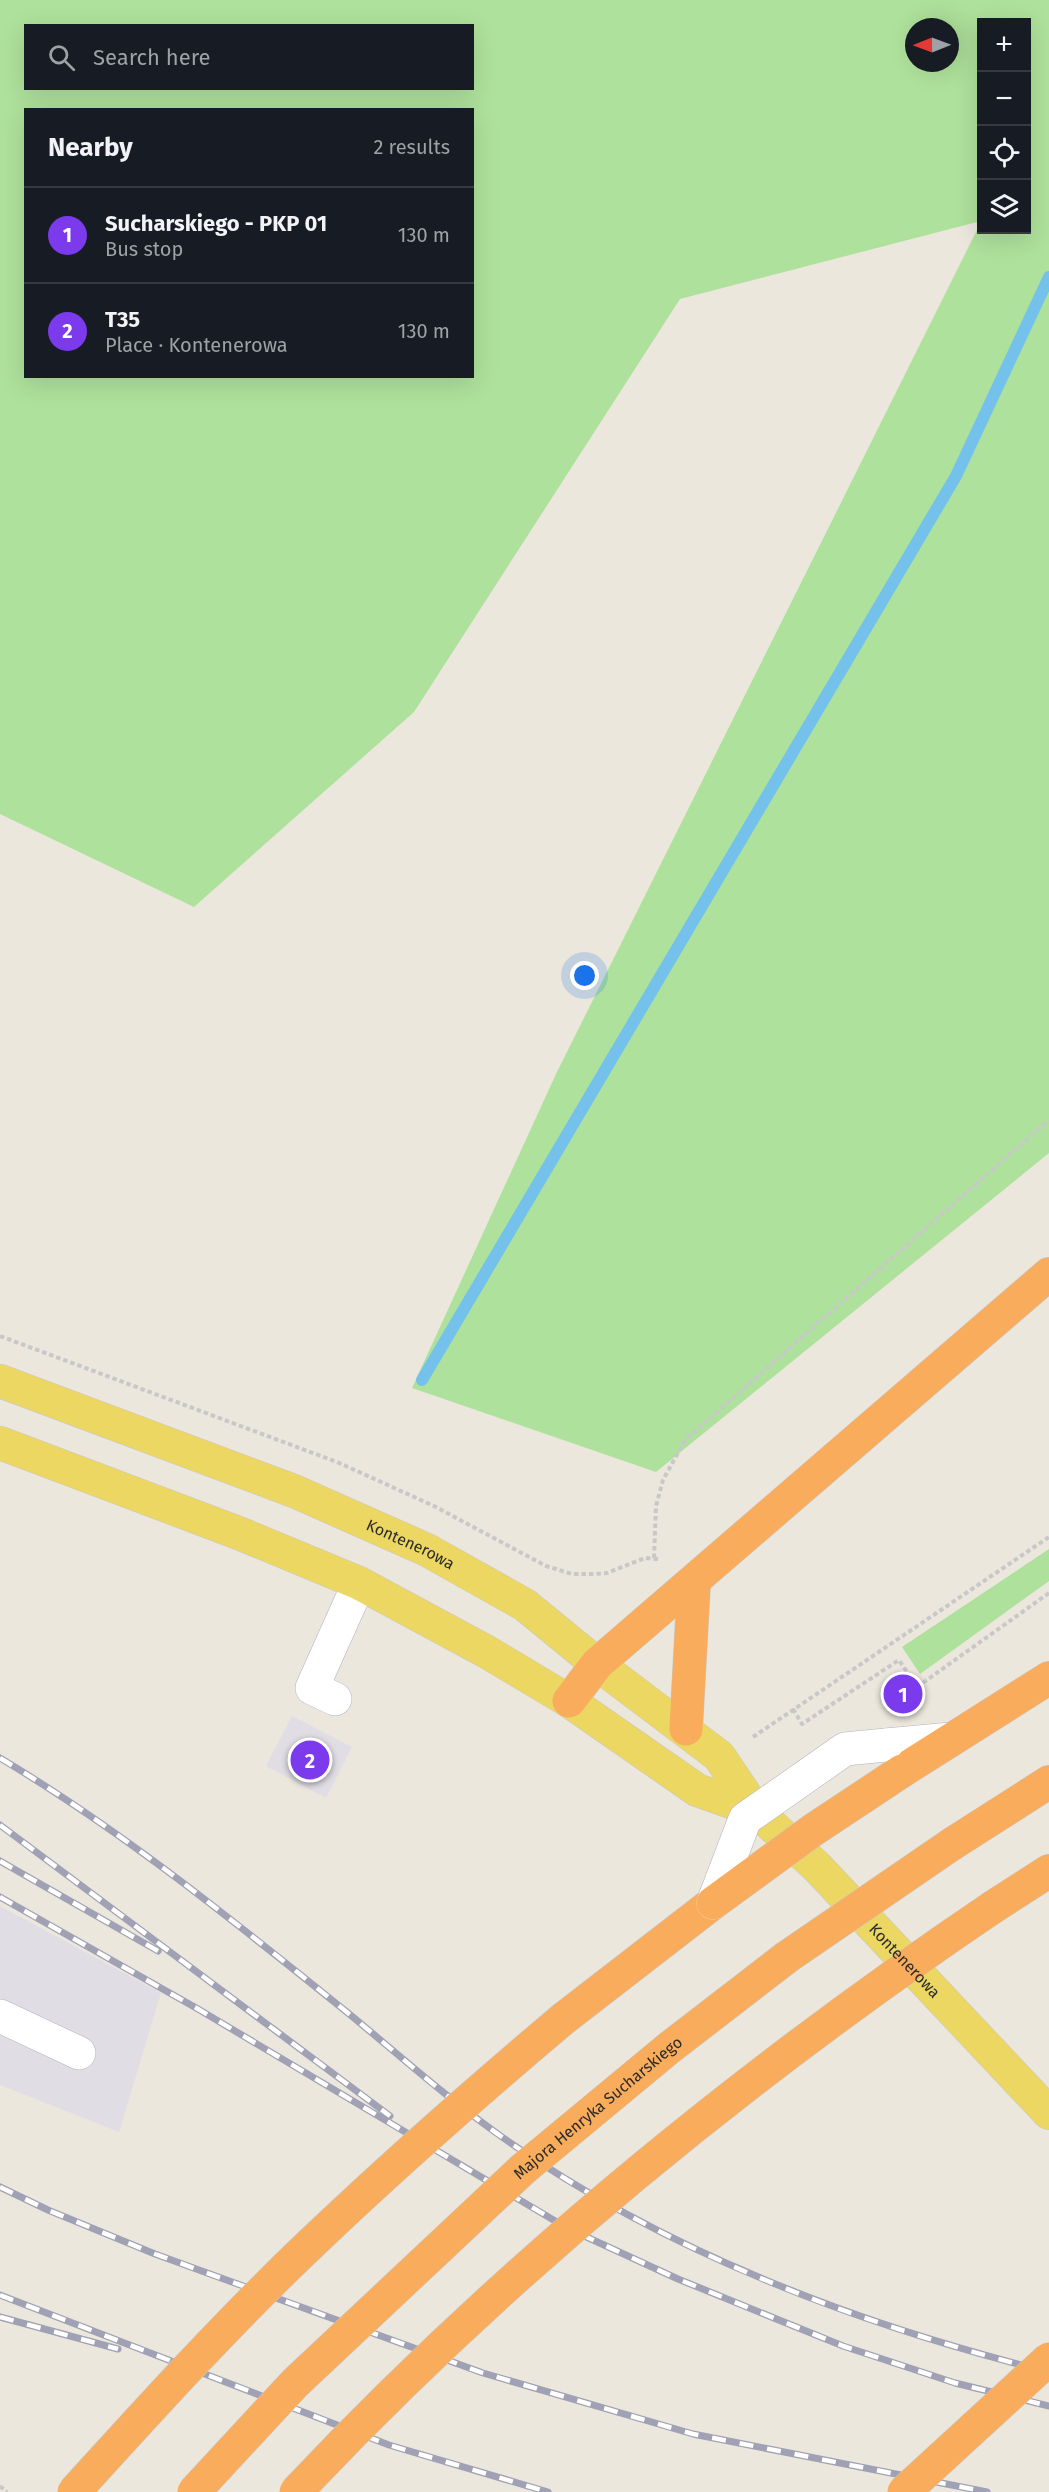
<!DOCTYPE html>
<html lang="en">
<head>
<meta charset="utf-8">
<style>
	:root { --surface:#171b24; --page:#242831; --text:#f1f3f6; --muted:#9ea1a6; --line:#363941; --accent:#7c3aed }
	body { margin:0; font-family:"Fira Sans",sans-serif; background:var(--page); color:var(--text) }
	.controls { position:absolute; right:18px; top:18px; display:grid; overflow:hidden; border-radius:0px; box-shadow:0 6px 24px #0002 }
	.controls button { width:54px; height:54px; display:grid; place-items:center; padding:0; border:0; border-bottom:2px solid var(--line); background:var(--surface); color:var(--text); font:30px sans-serif }
	.compass { position:absolute; left:905px; top:18px; width:54px; height:54px; border-radius:50%; background:var(--surface); box-shadow:0 6px 24px #0002; rotate:269deg }
	.you { position:absolute; left:585px; top:976px; width:21px; height:21px; margin:-15px; border:4px solid #fff; border-radius:50%; background:#1a73e8; box-shadow:0 0 0 9px #1a73e833 }
	.badge { display:grid; place-items:center; width:39px; height:39px; border-radius:50%; background:var(--accent); color:#fff; font-size:20px; font-weight:700 }
	.pin { position:absolute; translate:-50% -50%; border:3px solid #fff; box-shadow:0 2px 6px #0006 }
	.list { margin:0; padding:0; list-style:none }
	h2 { display:flex; justify-content:space-between; align-items:center; height:78px; margin:0; padding:0 24px; font-size:26px }
	h2 small { font-size:20px; font-weight:400; color:var(--muted) }
	.list li { display:grid; grid-template-columns:39px 1fr auto; gap:18px; align-items:center; box-sizing:border-box; height:96px; padding:0 24px; border-top:2px solid var(--line) }
	.list b { display:block; font-size:22px; white-space:nowrap }
	.list p { margin:0; font-size:20px; white-space:nowrap; color:var(--muted) }
	.list em { font-size:20px; font-style:normal; color:var(--muted) }
	.icon { flex:none; width:33px; height:33px; fill:none; stroke:currentColor; stroke-width:2; stroke-linecap:round; stroke-linejoin:round }
	.map { position:relative; flex:none; width:1049px; height:2492px; overflow:hidden }
	.search { position:absolute; background:var(--surface); box-shadow:0 6px 24px #0002; left:24px; top:24px; width:450px; height:66px; display:flex; align-items:center; gap:15px; box-sizing:border-box; padding:0 21px; border-radius:0px; color:var(--muted); font-size:22px }
	.panel { position:absolute; background:var(--surface); box-shadow:0 6px 24px #0002; left:24px; top:108px; width:450px; height:270px; border-radius:0px }
	.map>svg:first-child { display:block }
	.industrial { fill:#e0dde5 }
	.green { fill:#aee19b; fill-rule:evenodd }
	.lines { fill:none; stroke-linecap:round; stroke-linejoin:round }
	.stream { stroke:#74c2eb; stroke-width:12 }
	.building { fill:#c8c5bc; stroke:#c7c3b7; stroke-width:1.5 }
	.minor-casing { stroke:#b1b2be; stroke-width:34 }
	.major-casing { stroke:#c8c8c8; stroke-width:34 }
	.highway-casing { stroke:#c8c8c8; stroke-width:34 }
	.path { stroke:#c8c8c8; stroke-width:4; stroke-dasharray:4.5 3; stroke-linecap:butt }
	.minor { stroke:#fff; stroke-width:33 }
	.major { stroke:#ecd762; stroke-width:33 }
	.highway { stroke:#f9ac5b; stroke-width:33 }
	.rail-casing { stroke:#a0a1b4; stroke-width:7 }
	.rail { stroke:#fff; stroke-width:4.5; stroke-dasharray:14; stroke-linecap:butt }
	.minor-bridge-casing { stroke:#b1b2be; stroke-width:34; stroke-linecap:butt }
	.highway-bridge-casing { stroke:#c8c8c8; stroke-width:34; stroke-linecap:butt }
	.minor-bridge { stroke:#fff; stroke-width:33 }
	.highway-bridge { stroke:#f9ac5b; stroke-width:33 }
	.labels { text-anchor:middle; stroke-width:6; stroke-linejoin:round; paint-order:stroke }
	.street-label { font-size:16px; fill:#2b2b2b; stroke:#fff }
</style>
</head>
<body>
<div class="map">
<svg width="1049" height="2492" viewBox="0 0 1049 2492">
	<rect width="100%" height="100%" fill="#ece7dd"/>
	<g class="industrial">
		<path d="M 292,1716 L 352,1747 L 326,1798 L 266,1766 Z"/>
		<path d="M 0,1906 L 161,1993 L 119,2132 L 0,2085 Z"/>
	</g>
	<g class="green">
		<path d="M 0,0 L 1049,0 L 1049,1153 L 656,1472 L 412,1388 L 556,1074 L 981,222 L 982,230 L 1026,230 L 1026,22 L 982,22 L 981,221 L 680,299 L 414,712 L 194,907 L 0,814 ZM 26,26 L 472,26 L 472,88 L 26,88 ZM 914,27 L 950,27 L 950,63 L 914,63 ZM 26,110 L 472,110 L 472,376 L 26,376 Z"/>
		<path d="M 1049,1549 L 1049,1581 L 920,1674 L 902,1647 Z"/>
	</g>
	<g class="lines">
		<path class="stream" d="M 422,1380 L 956,476 L 1049,277"/>
	</g>
	<path class="building" d="M 303,1745 L 326,1756 L 317,1775 L 294,1764 Z"/>
	<g class="lines">
		<g class="minor-casing">
			<g id="minor">
				<path d="M 335,1699 L 312,1688 L 359,1583"/>
				<path d="M 886,1745 L 951,1739"/>
				<path d="M 0,2016 L 79,2053"/>
			</g>
		</g>
		<g class="major-casing">
			<g id="major">
				<path id="s1" d="M 0,1381 L 294,1491 L 427,1550 L 525,1605 L 597,1664 L 719,1756 L 756,1811 L 817,1867 L 1049,2113"/>
				<path d="M 0,1443 L 241,1534 L 359,1583 L 487,1652 L 569,1701 L 697,1790 L 756,1811"/>
			</g>
		</g>
		<g class="highway-casing">
			<g id="highway">
				<path d="M 569,1701 L 597,1664 L 1049,1274"/>
				<path d="M 686,1729 L 694,1583"/>
				<path d="M 902,1771 L 1049,1678"/>
				<path d="M 952,1844 L 1049,1782"/>
				<path d="M 993,1907 L 1049,1871"/>
				<path d="M 563,2019 L 713,1903"/>
			</g>
		</g>
		<g class="path">
			<path d="M 0,1336 L 337,1462 L 434,1506 L 546,1566 L 572,1574 L 595,1574 L 607,1573 L 645,1558 L 658,1559"/>
			<path d="M 654,1558 L 656,1506 L 663,1480 L 685,1440 L 1049,1120"/>
			<path d="M 917,1687 L 1049,1593"/>
			<path d="M 793,1709 L 802,1724 L 899,1660 L 917,1687 L 892,1704"/>
			<path d="M 753,1737 L 1049,1537"/>
			<path d="M 0,2486 L 7,2492"/>
		</g>
		<use href="#minor" class="minor"/>
		<use href="#major" class="major"/>
		<use href="#highway" class="highway"/>
		<g class="rail-casing">
			<g id="rail">
				<path d="M 0,1758 C 124,1832 236,1923 348,2013 C 399,2055 448,2099 502,2137 C 665,2252 856,2324 1049,2372"/>
				<path d="M 0,1825 L 390,2116"/>
				<path d="M 0,1861 L 158,1951"/>
				<path d="M 0,1897 L 198,2009 L 567,2228 L 678,2279 L 843,2346 L 955,2383 L 1049,2406"/>
				<path d="M 0,2187 L 48,2210 L 155,2254 L 483,2373 L 693,2434 L 987,2492"/>
				<path d="M 0,2295 L 389,2445 L 548,2492"/>
				<path d="M 0,2317 L 118,2349"/>
			</g>
		</g>
		<use href="#rail" class="rail"/>
		<g class="minor-bridge-casing">
			<path id="minor-bridge" d="M 713,1903 L 745,1819 L 845,1749 L 886,1745"/>
		</g>
		<g class="highway-bridge-casing">
			<g id="highway-bridge">
				<path d="M 713,1903 L 813,1830 L 902,1771"/>
				<path d="M 74,2492 C 153,2405 233,2317 319,2236 C 398,2161 480,2089 563,2019"/>
				<path id="s2" d="M 194,2492 L 295,2383 L 523,2169 L 669,2048 L 787,1957 L 952,1844"/>
				<path d="M 296,2492 C 505,2270 740,2078 993,1907"/>
				<path d="M 904,2492 L 1049,2359"/>
			</g>
		</g>
		<use href="#minor-bridge" class="minor-bridge"/>
		<use href="#highway-bridge" class="highway-bridge"/>
	</g>
	<g class="labels">
		<g class="street-label">
			<text dy="6" stroke="none"><textPath href="#s1" startOffset="442">Kontenerowa</textPath></text>
			<text dy="6" stroke="none"><textPath href="#s1" startOffset="1095">Kontenerowa</textPath></text>
			<text dy="6" stroke="none"><textPath href="#s2" startOffset="558">Majora Henryka Sucharskiego</textPath></text>
		</g>
	</g>
</svg>
<div class="controls">
<button>+</button>
<button>−</button>
<button><svg class="icon" aria-label="locate" viewBox="0 0 24 24"><circle cx="12" cy="12" r="6"/><path d="M12 2v4M12 18v4M2 12h4M18 12h4"/></svg></button>
<button><svg class="icon" aria-label="layers" viewBox="0 0 24 24"><path d="M12 4l9 5-9 5-9-5zM3 14l9 5 9-5"/></svg></button>
</div>
<svg class="compass" viewBox="-18 -18 36 36"><path d="M0-13l5 13h-10z" fill="#e53935"/><path d="M0 13l5-13h-10z" fill="#9ea1a6"/></svg>
<div class="you"></div>
<div class="pin badge" style="left:903px;top:1694px">1</div>
<div class="pin badge" style="left:310px;top:1760px">2</div>
<div class="search"><svg class="icon" aria-label="search" viewBox="0 0 24 24"><circle cx="10" cy="10" r="6"/><path d="M15 15l6 6"/></svg>Search here</div>
<section class="panel">
<h2>Nearby<small>2 results</small></h2>
<ul class="list">
<li><span class="badge">1</span><div><b>Sucharskiego - PKP 01</b><p>Bus stop</p></div><em>130 m</em></li>
<li><span class="badge">2</span><div><b>T35</b><p>Place · Kontenerowa</p></div><em>130 m</em></li>
</ul>
</section>
</div>
</body>
</html>
